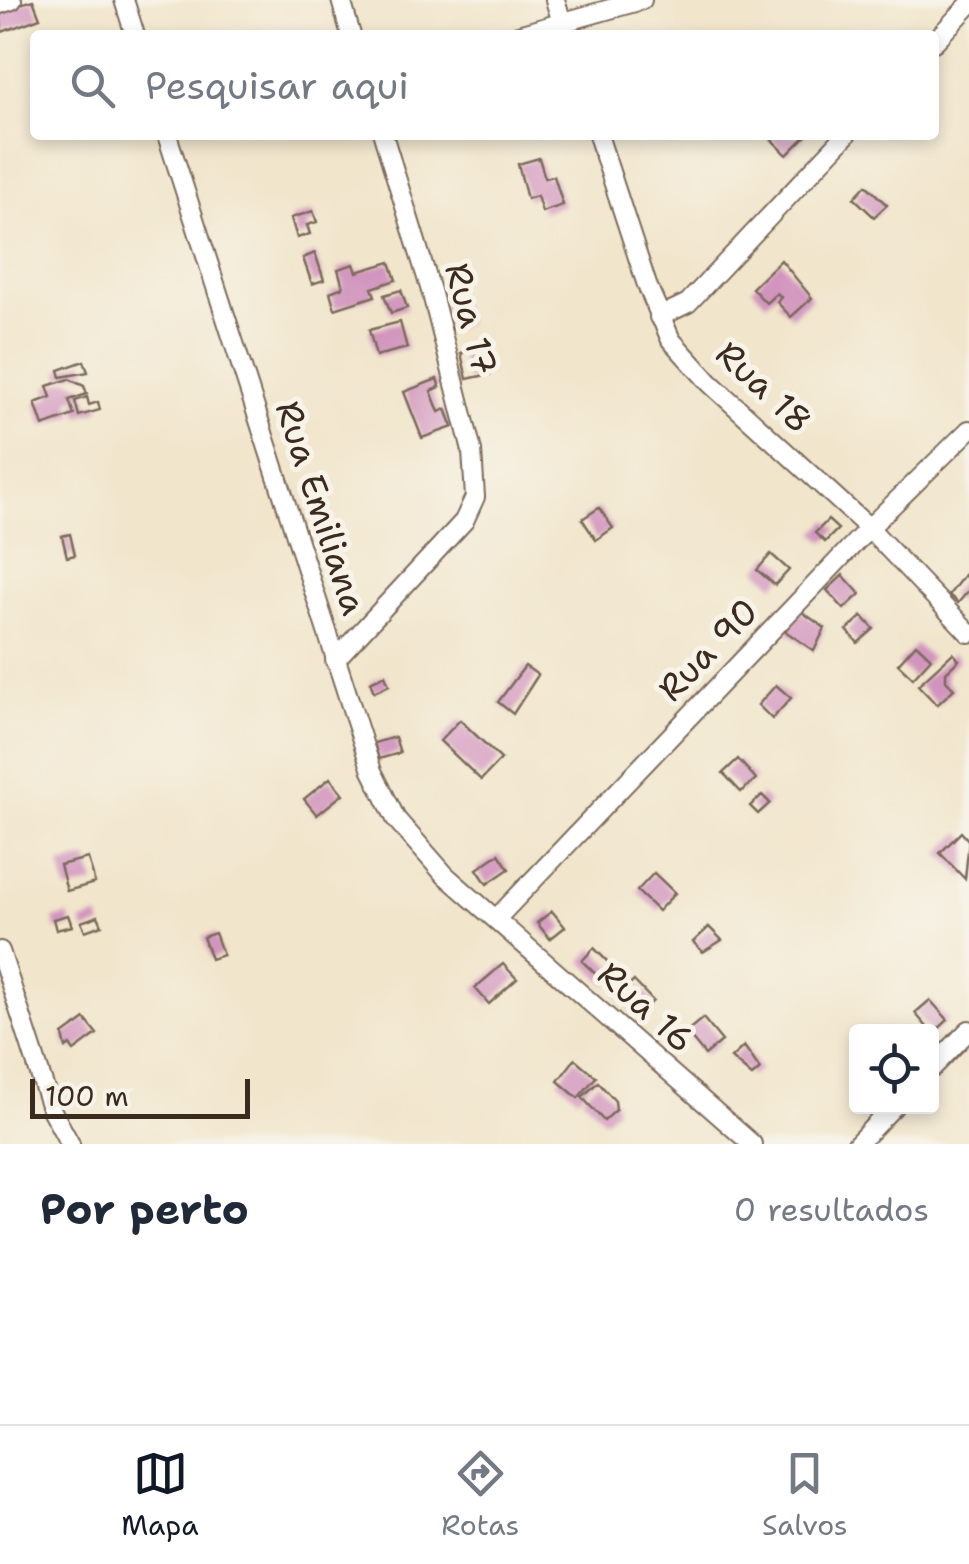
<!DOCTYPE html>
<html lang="pt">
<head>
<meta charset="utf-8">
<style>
	:root { --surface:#fff; --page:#f6f6f7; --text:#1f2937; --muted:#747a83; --line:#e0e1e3; --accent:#111827 }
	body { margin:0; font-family:"Shantell Sans",sans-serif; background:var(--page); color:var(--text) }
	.controls { position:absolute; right:30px; bottom:30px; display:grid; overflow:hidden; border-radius:10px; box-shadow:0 5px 15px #0003 }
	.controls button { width:90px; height:90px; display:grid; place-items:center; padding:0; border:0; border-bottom:2px solid var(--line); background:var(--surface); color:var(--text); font:50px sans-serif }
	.scale { position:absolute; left:30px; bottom:25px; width:220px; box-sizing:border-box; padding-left:10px; border:5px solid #3b2a1e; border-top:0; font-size:28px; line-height:35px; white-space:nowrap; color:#3b2a1e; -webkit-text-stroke:8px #f7f3e8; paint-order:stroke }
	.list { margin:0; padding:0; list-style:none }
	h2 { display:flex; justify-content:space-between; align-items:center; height:130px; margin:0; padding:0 40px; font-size:42px }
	h2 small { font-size:32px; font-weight:400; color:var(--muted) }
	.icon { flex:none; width:55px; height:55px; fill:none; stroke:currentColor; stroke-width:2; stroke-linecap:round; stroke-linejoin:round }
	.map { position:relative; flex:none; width:969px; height:1144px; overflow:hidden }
	.search { position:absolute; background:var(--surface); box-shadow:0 5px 15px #0003; left:30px; right:30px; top:30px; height:110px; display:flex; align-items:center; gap:25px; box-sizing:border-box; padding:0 35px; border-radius:10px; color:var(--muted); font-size:38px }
	.sheet { height:280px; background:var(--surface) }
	nav { display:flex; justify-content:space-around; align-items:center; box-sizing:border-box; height:140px; border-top:2px solid var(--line); background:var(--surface); font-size:28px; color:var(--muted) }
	nav a { display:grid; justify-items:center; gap:5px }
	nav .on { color:var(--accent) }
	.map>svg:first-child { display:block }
	.building { fill:#d294be }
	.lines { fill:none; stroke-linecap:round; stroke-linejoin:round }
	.minor-casing { stroke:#7b6b5b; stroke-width:22 }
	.minor { stroke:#fff; stroke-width:18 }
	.labels { text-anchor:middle; stroke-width:10; stroke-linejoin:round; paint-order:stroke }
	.street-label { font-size:35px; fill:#3b2a1e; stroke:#f7f3e8 }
</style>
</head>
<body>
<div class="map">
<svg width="969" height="1144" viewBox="0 0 969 1144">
	<rect width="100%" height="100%" fill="#f7f3e8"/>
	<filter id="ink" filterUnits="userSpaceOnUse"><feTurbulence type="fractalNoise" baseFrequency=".01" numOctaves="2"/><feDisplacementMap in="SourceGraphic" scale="20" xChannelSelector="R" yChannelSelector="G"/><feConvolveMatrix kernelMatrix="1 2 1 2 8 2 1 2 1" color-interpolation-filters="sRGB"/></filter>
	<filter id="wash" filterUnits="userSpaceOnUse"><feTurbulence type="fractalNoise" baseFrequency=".0048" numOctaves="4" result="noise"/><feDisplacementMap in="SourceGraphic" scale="40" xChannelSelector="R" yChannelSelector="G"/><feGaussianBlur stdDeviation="2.25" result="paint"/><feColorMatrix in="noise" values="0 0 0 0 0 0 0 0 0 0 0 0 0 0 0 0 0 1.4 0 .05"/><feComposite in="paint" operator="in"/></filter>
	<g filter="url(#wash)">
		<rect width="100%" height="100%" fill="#f1e5cb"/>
		<g id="blocks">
			<g class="building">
				<path d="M 33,0 L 40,18 L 2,32 L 0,10 Z"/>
				<path d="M 767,135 L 807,135 L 787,155 Z"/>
				<path d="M 539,158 L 545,178 L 554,176 L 563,205 L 542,212 L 537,196 L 527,199 L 518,164 Z"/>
				<path d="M 866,185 L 887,205 L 874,217 L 854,198 Z"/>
				<path d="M 313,211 L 317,222 L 307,225 L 310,234 L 297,238 L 291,218 Z"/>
				<path d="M 315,253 L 324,280 L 312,284 L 303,258 Z"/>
				<path d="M 781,260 L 812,298 L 791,317 L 777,302 L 781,297 L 777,293 L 766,303 L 752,288 Z"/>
				<path d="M 390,262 L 396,280 L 372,288 L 375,296 L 335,309 L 330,292 L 343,287 L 338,269 L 354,264 L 357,272 Z"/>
				<path d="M 401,290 L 407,308 L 391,313 L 384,295 Z"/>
				<path d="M 457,296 L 467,323 L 452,329 L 442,301 Z"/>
				<path d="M 400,322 L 407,348 L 376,356 L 369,330 Z"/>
				<path d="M 480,349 L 490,374 L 467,379 L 461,353 Z"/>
				<path d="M 84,361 L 88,372 L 61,377 L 59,370 Z"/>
				<path d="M 69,379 L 84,386 L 87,394 L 69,400 L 74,415 L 43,426 L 35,403 L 51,397 L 47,386 Z"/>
				<path d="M 437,379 L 440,387 L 431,391 L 439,412 L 446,409 L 453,427 L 422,438 L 404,392 Z"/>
				<path d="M 87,397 L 89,405 L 98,402 L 100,410 L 79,416 L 75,401 Z"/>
				<path d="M 599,508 L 613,528 L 596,540 L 582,519 Z"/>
				<path d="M 828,520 L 838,529 L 825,542 L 815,533 Z"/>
				<path d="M 70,534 L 75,555 L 67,557 L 62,536 Z"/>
				<path d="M 771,554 L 789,570 L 775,585 L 757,570 Z"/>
				<path d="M 843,575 L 860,594 L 844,609 L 827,590 Z"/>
				<path d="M 964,575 L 969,580 L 969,590 L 958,603 L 949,595 Z"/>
				<path d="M 799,610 L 825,628 L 814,651 L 785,631 Z"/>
				<path d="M 862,616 L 874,629 L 858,643 L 847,630 Z"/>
				<path d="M 916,644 L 931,658 L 913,678 L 898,664 Z"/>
				<path d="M 953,653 L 959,660 L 946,672 L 946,681 L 954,689 L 937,705 L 918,685 Z"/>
				<path d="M 525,666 L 538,675 L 513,714 L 498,702 Z"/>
				<path d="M 385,675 L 389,685 L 374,692 L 370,682 Z"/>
				<path d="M 776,685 L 791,698 L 772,719 L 758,705 Z"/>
				<path d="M 460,720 L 501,759 L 481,780 L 440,741 Z"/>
				<path d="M 395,737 L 400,753 L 379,759 L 374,743 Z"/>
				<path d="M 738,759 L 756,779 L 741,792 L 723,773 Z"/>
				<path d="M 330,778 L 343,794 L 317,815 L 304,799 Z"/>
				<path d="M 762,795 L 770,803 L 758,814 L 750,806 Z"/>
				<path d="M 961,832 L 969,841 L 965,879 L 940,853 Z"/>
				<path d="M 499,854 L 509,869 L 487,884 L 477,869 Z"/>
				<path d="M 88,858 L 95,883 L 67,891 L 60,865 Z"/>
				<path d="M 654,873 L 675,893 L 658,911 L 637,891 Z"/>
				<path d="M 552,911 L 565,927 L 550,939 L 537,923 Z"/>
				<path d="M 68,915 L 72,926 L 56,930 L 53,919 Z"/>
				<path d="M 98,916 L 102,925 L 85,931 L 81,922 Z"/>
				<path d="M 709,927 L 722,940 L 703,952 L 693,942 Z"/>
				<path d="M 215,933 L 223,955 L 211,959 L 203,937 Z"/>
				<path d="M 594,948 L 619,973 L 607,985 L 582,961 Z"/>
				<path d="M 503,964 L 517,979 L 489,1004 L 475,988 Z"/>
				<path d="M 634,981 L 653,1001 L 637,1016 L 618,995 Z"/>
				<path d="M 930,1000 L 948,1020 L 933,1034 L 915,1013 Z"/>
				<path d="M 703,1018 L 722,1041 L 705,1055 L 686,1032 Z"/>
				<path d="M 85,1019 L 97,1034 L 74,1051 L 70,1045 L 66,1048 L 63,1035 Z"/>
				<path d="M 744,1046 L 760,1069 L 752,1076 L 731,1058 Z"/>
				<path d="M 575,1059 L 596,1077 L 578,1098 L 558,1081 Z"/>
				<path d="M 598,1082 L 615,1101 L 616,1110 L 604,1121 L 582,1097 Z"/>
			</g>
		</g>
	</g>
	<g filter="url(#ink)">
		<use href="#blocks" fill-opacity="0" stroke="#7b6b5b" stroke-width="2.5"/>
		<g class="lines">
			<g class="minor-casing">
				<g id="minor">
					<path d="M 124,0 L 135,35"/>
					<path d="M 341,0 L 351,35"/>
					<path d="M 555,0 L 566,35"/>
					<path d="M 0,4 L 12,0"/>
					<path d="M 518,35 L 642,0"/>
					<path d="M 934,42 L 969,5"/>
					<path d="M 167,135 L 372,771 L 396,819 L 445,875 L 752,1144"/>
					<path d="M 598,135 L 647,285 L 671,340 L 710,383 L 869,528 L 969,633"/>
					<path d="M 659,317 L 688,303 L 846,135"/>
					<path d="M 335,660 L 464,521 L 475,497 L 472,451 L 432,294 L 383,135"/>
					<path d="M 497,918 L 869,528 L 969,430"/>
					<path d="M 0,951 L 52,1111 L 70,1144"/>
					<path d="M 932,1068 L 969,1030"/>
					<path d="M 857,1144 L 894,1106"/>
				</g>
			</g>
			<use href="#minor" class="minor"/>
		</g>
	</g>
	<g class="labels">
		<g class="street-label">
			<text transform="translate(471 319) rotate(75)" y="12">Rua 17</text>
			<text transform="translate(764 387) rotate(43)" y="12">Rua 18</text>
			<text transform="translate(321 508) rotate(72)" y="12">Rua Emiliana</text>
			<text transform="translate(708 650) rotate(-46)" y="12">Rua 90</text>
			<text transform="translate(646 1007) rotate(42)" y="12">Rua 16</text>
		</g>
	</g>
</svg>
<div class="controls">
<button><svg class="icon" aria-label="locate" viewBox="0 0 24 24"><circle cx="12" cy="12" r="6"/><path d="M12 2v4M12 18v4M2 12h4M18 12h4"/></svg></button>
</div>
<div class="scale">100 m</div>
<div class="search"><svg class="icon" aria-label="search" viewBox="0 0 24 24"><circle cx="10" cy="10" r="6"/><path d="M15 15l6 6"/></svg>Pesquisar aqui</div>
</div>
<section class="sheet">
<h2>Por perto<small>0 resultados</small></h2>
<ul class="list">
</ul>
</section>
<nav>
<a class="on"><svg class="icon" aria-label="map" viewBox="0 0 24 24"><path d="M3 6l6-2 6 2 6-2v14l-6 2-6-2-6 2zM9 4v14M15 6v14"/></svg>Mapa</a>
<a><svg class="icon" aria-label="directions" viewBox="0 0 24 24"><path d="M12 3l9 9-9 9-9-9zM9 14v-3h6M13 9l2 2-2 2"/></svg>Rotas</a>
<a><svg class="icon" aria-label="saved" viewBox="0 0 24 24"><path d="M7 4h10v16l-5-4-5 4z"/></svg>Salvos</a>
</nav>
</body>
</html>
